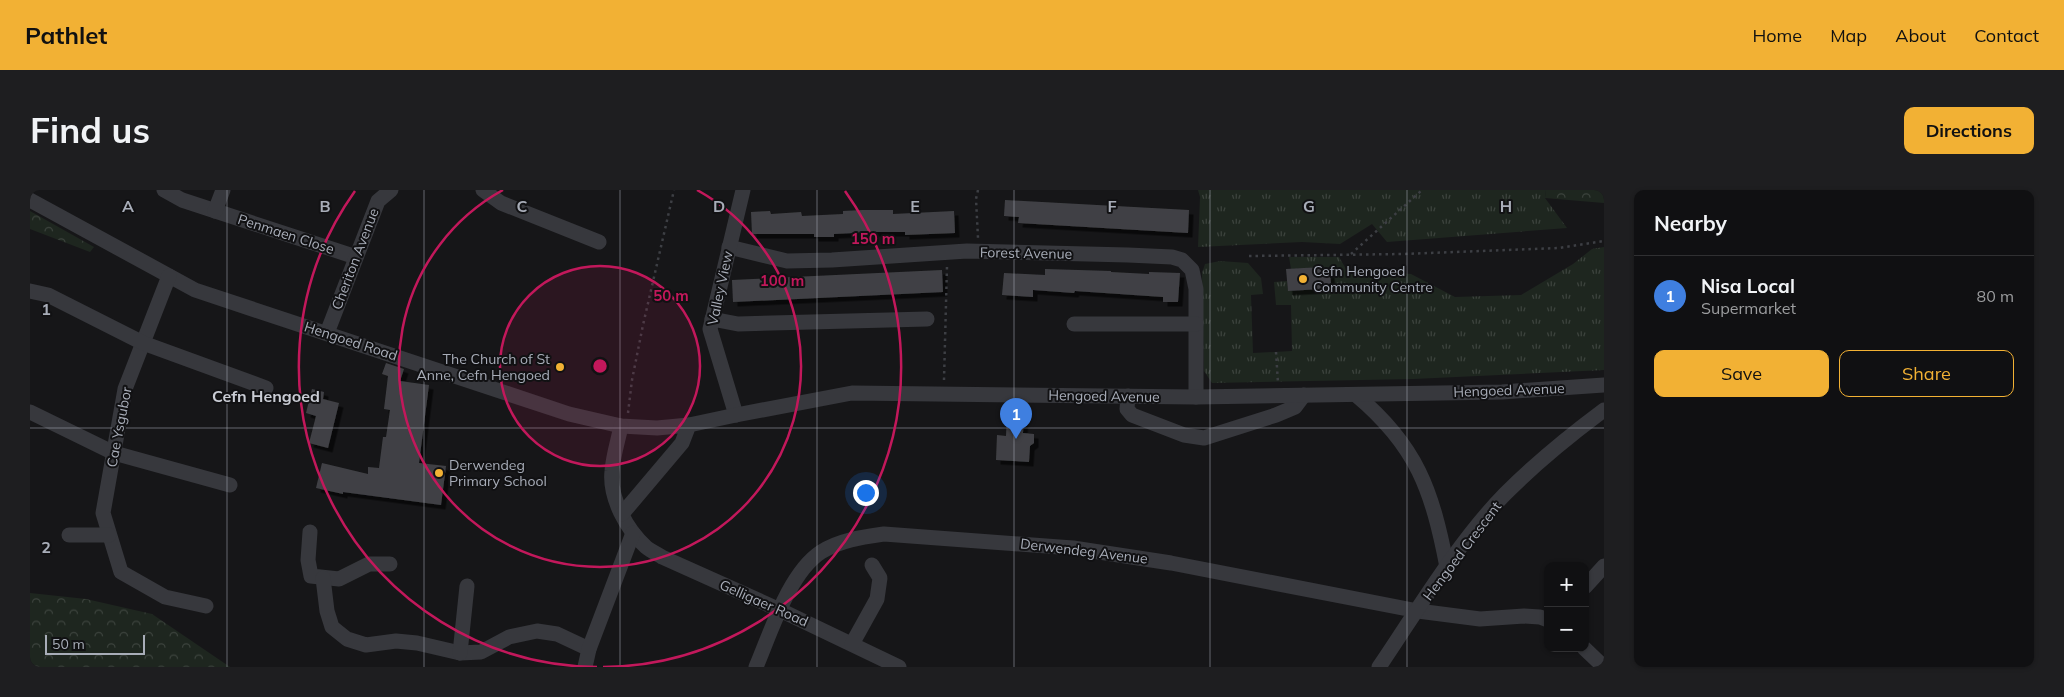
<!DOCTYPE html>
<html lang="en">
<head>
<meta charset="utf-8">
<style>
	:root { --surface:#101012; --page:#1e1e20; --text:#f1f3f6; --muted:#9c9d9f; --line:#303032; --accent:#f2b134 }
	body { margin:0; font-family:Mulish,sans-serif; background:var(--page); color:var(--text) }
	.controls { position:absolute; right:15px; bottom:15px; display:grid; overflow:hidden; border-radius:10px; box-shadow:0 1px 4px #0004 }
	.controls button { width:45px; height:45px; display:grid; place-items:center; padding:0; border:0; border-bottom:1px solid var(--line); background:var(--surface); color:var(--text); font:25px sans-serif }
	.scale { position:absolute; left:15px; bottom:12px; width:100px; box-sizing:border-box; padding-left:5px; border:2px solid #a8adb8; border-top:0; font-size:14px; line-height:18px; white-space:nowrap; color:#a8adb8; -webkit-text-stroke:4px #111113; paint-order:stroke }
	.you { position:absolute; left:835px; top:302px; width:18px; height:18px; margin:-12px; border:4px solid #fff; border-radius:50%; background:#1a73e8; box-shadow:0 0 0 8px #1a73e833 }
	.badge { display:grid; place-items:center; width:32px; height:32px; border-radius:50%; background:var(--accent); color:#fff; font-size:16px; font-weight:700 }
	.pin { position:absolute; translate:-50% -41px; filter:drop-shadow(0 1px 2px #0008) }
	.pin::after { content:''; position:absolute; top:26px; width:18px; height:15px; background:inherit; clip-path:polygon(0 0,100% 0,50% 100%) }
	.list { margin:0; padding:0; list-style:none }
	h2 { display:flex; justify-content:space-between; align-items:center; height:65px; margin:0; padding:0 20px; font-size:21px }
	h2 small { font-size:16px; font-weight:400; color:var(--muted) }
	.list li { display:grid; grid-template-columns:32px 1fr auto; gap:15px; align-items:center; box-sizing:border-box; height:80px; padding:0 20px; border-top:1px solid var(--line) }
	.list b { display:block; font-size:19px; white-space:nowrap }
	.list p { margin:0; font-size:16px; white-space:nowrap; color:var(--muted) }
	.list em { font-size:16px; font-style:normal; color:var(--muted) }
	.actions { display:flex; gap:10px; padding:15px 20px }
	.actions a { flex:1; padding:11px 0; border:1px solid var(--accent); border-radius:10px; text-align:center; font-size:18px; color:var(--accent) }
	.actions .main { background:var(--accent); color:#111 }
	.map { position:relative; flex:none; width:1574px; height:477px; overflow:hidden; border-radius:10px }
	header { display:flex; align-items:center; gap:30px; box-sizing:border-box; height:70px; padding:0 25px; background:var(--accent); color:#111 }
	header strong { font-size:24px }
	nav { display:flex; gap:28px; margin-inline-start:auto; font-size:18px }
	.intro { display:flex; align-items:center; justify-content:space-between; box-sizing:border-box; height:120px; padding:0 30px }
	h1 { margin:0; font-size:35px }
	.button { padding:12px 22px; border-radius:10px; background:var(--accent); color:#111; font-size:18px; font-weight:700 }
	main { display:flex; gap:30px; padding:0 30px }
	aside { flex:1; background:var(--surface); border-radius:10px; box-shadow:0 1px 4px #0004 }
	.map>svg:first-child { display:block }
	.grass { fill:url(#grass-tufts) }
	.forest { fill:url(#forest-crowns) }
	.building { fill:#404145; filter:url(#shadow) }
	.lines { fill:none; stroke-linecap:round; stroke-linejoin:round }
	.path { stroke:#3d3f44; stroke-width:2.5; stroke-dasharray:2.5 4; stroke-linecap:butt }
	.minor { stroke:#37383d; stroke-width:15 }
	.grid { fill:none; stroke:#a8adb8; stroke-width:1; stroke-opacity:0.55 }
	.ring { fill:none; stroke:#c2185b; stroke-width:2.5 }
	.poi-dot { fill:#f2b134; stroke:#111113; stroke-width:2 }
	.labels { text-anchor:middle; stroke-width:4; stroke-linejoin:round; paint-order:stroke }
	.street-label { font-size:14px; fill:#a8adb8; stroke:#111113 }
	.poi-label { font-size:14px; fill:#a8adb8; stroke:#111113; text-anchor:start }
	.quarter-label { font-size:16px; font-weight:bold; fill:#c9ccd4; stroke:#111113 }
	.grid-label { font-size:16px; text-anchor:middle; font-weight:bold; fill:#a8adb8; stroke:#111113; stroke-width:4; stroke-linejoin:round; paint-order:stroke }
	.centre { fill:#c2185b; stroke:#111113; stroke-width:2.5 }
	.ring-label { font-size:15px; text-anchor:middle; font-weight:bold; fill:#c2185b; stroke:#111113; stroke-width:4; stroke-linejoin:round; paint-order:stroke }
</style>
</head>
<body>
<header>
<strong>Pathlet</strong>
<nav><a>Home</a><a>Map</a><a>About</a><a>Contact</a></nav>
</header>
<div class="intro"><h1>Find us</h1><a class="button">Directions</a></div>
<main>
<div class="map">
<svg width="1574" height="477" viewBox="0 0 1574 477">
	<defs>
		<pattern id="grass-tufts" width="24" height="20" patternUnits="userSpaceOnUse" patternTransform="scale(1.25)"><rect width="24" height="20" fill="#1e261f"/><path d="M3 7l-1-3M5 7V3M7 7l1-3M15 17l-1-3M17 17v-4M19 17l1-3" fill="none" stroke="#3c433d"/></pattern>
		<pattern id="forest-crowns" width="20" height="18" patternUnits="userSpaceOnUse" patternTransform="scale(1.25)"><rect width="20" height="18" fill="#1e261f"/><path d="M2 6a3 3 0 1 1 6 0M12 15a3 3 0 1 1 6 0" fill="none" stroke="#3c433d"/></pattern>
		<filter id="shadow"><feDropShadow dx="4.5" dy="4.5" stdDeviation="0" flood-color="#0009"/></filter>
	</defs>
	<rect width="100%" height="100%" fill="#161618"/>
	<g class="grass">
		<path d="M 1168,0 L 1516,0 L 1515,8 L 1537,38 L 1357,52 L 1342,34 L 1310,54 L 1272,52 L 1168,57 L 1170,7 Z"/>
		<path d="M 1574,57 L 1574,180 L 1383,189 L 1182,193 L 1174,181 L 1172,83 L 1175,74 L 1190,71 L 1218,73 L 1231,88 L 1233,104 L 1221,105 L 1223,163 L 1262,161 L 1261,115 L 1246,115 L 1244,92 L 1257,91 L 1258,101 L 1290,99 L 1290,94 L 1301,93 L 1300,83 L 1292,84 L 1292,77 L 1261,79 L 1259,67 L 1309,67 L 1316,79 L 1381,84 L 1425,107 L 1491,105 L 1543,74 L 1562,59 Z"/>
	</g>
	<g class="forest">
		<path d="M 1516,0 L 1574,0 L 1574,13 L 1515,8 Z"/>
		<path d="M 0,21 L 64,57 L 60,62 L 0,39 Z"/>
		<path d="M 0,403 L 56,409 L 122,424 L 200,477 L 0,477 Z"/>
	</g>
	<g class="building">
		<path d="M 975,10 L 1159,20 L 1158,43 L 988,33 L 989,27 L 974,26 Z"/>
		<path d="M 833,20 L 863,20 L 863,24 L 924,21 L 925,43 L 875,45 L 875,42 L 844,42 L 804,44 L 804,47 L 784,47 L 784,44 L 722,44 L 721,22 L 740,21 L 741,24 L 771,22 L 772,26 L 813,24 L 813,21 Z"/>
		<path d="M 1292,77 L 1292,84 L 1300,83 L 1301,94 L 1290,94 L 1291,99 L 1258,101 L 1256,79 Z"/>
		<path d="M 1015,79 L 1081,81 L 1081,82 L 1119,84 L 1119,82 L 1150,83 L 1148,112 L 1133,112 L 1133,107 L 1045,101 L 1044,103 L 1003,100 L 1003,107 L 972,105 L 974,83 L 1015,85 Z"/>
		<path d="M 912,80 L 913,102 L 703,112 L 702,90 Z"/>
		<path d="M 356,173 L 374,179 L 370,191 L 399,195 L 389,273 L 416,276 L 411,315 L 313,302 L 313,304 L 286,298 L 292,273 L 338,284 L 338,277 L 349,278 L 353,247 L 356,247 L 360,220 L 354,219 L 358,186 L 352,184 Z"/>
		<path d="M 282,199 L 294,202 L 293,209 L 309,213 L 298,258 L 279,253 L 286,226 L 276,223 Z"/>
		<path d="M 977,225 L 994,226 L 993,243 L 1004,244 L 1004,253 L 1000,256 L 999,272 L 966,270 L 967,245 L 976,246 Z"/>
	</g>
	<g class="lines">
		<g class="path">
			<path d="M 948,0 L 946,9 L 948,48"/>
			<path d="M 1321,64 L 1392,0"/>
			<path d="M 1219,66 L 1374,64 L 1529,58 L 1574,51"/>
			<path d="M 1246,162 L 1248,193"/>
			<path d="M 914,190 L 917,76"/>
			<path d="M 598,223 L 602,190 L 613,135 L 644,0"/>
		</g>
		<g class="minor">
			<path d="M 134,0 L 152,10 L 326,67"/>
			<path d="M 453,0 L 471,13 L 569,52"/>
			<path d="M 0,10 L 165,100 L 539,224 L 591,236 L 627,238 L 659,235"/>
			<path d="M 185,21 L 193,0"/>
			<path d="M 699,57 L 757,71 L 802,70 L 937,61 L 1098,65 L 1142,67 L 1152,70 L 1162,80 L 1166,99 L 1166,207"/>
			<path d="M 139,86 L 95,199 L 73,323 L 91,382 L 135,407 L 176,416"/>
			<path d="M 0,101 L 18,105 L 113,153 L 236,198"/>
			<path d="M 682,129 L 708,134 L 897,129"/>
			<path d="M 1044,134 L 1166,134"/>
			<path d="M 297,143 L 348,11 L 361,0"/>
			<path d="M 1326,205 C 1387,256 1402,300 1417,377"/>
			<path d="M 1098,206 L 1097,219 L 1102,225 L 1154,245 L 1174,248 L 1246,225 L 1265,217 L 1274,205"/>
			<path d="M 0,222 L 84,263 L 200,295"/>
			<path d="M 706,225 L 680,139 L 713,0"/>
			<path d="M 591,236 C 588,251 583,266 582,281 C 579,308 597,340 616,357 C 621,361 627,364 632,367 L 750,420 L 869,477"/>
			<path d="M 592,324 L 652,253 L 659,235 L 706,225 L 822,203 L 1166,207 L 1472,202 L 1574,195"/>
			<path d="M 280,342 L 278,370 L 281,386 L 309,389 L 339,374 L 360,374"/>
			<path d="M 39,345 L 79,345"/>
			<path d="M 293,388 L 297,421 L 302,437 L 317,449 L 336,455 L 366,451 L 387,453 L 430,463 L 451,462 L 479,447 L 507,441 L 527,444 L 559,459"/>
			<path d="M 1555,397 L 1574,376"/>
			<path d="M 822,454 L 847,409 L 850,388 L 842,375"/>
			<path d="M 1554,458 L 1574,477"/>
			<path d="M 430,463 L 437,396"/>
			<path d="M 555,477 L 559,459 L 603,343"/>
			<path d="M 726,477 C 741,442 759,383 791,362 C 810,350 833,347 854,344 L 1043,358 L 1141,373 L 1388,421 L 1450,429 L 1494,426 L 1510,427 L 1518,430"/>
			<path d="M 1349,477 C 1387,421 1428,352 1475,304 C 1506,273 1539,246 1574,220"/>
		</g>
	</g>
	<path class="grid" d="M 197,0 L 197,477M 394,0 L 394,477M 590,0 L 590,477M 787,0 L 787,477M 984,0 L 984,477M 1180,0 L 1180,477M 1377,0 L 1377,477M 0,238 L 1574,238"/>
	<circle cx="570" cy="176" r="100" fill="#c2185b" fill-opacity=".12"/>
	<g class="ring">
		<circle cx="570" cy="176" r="100"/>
		<path d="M667 0A201 201 0 1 1 473 0"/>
		<path d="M567 477A301 301 0 0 1 325 1M815 1A301 301 0 0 1 573 477"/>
	</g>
	<g class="poi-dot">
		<circle cx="1273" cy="89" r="5"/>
		<circle cx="530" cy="177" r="5"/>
		<circle cx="409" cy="283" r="5"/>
	</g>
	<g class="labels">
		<g class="street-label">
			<text transform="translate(256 44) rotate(18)" y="5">Penmaen Close</text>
			<text transform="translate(996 63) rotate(1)" y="5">Forest Avenue</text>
			<text transform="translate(325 69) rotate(-69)" y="5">Cheriton Avenue</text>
			<text transform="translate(690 98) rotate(-78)" y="5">Valley View</text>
			<text transform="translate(321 151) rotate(18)" y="5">Hengoed Road</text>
			<text transform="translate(1479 200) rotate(-2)" y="5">Hengoed Avenue</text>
			<text transform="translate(1074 206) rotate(1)" y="5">Hengoed Avenue</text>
			<text transform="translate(89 237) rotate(-79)" y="5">Cae Ysgubor</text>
			<text transform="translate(1054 361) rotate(7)" y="5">Derwendeg Avenue</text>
			<text transform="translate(1432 361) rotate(-53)" y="5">Hengoed Crescent</text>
			<text transform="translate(734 413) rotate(24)" y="5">Gelligaer Road</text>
		</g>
		<g class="poi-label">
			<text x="1283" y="86">Cefn Hengoed<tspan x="1283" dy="16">Community Centre</tspan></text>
			<text x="520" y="174" text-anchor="end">The Church of St<tspan x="520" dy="16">Anne, Cefn Hengoed</tspan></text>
			<text x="419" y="280">Derwendeg<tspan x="419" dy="16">Primary School</tspan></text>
		</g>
		<g class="quarter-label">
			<text x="236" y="212">Cefn Hengoed</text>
		</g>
	</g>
	<g class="grid-label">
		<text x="98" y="22">A</text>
		<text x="295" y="22">B</text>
		<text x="492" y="22">C</text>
		<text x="689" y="22">D</text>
		<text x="885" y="22">E</text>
		<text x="1082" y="22">F</text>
		<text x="1279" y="22">G</text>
		<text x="1476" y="22">H</text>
		<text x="16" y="125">1</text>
		<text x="16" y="363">2</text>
	</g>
	<circle cx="570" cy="176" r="8" class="centre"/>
	<g class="ring-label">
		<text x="843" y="54">150 m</text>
		<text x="752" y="96">100 m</text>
		<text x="641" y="111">50 m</text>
	</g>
</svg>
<div class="controls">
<button>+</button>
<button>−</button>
</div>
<div class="scale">50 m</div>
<div class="you"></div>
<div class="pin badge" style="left:986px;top:249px;background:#3f7fe0">1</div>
</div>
<aside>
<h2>Nearby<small></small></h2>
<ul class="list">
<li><span class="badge" style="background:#3f7fe0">1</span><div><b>Nisa Local</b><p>Supermarket</p></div><em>80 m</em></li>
</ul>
<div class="actions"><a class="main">Save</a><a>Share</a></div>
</aside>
</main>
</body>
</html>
